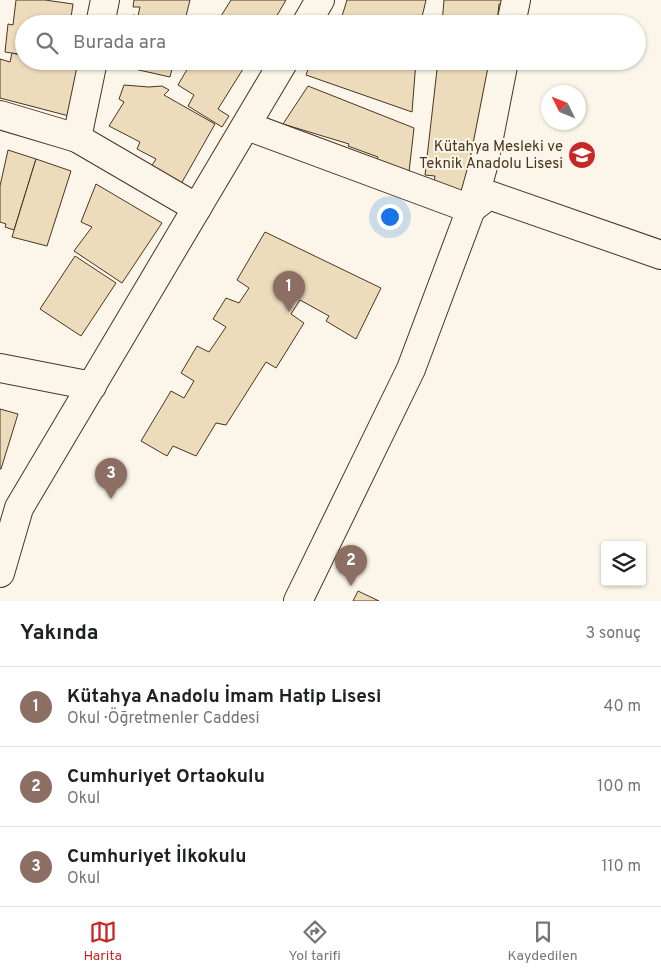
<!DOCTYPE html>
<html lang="tr">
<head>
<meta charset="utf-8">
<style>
	:root { --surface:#fff; --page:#f2f2f2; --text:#202124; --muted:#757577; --line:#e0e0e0; --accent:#c62828 }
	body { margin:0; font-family:Overpass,sans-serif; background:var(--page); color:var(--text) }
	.controls { position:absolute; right:15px; bottom:15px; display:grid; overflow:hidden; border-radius:5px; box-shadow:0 1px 4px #0004 }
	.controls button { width:45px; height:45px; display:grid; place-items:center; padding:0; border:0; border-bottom:1px solid var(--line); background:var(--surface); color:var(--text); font:25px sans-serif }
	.compass { position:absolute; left:541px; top:85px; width:45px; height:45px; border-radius:50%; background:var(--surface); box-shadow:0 1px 4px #0004; rotate:313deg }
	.you { position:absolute; left:389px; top:216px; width:18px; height:18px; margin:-12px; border:4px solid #fff; border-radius:50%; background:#1a73e8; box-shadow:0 0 0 8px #1a73e833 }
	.badge { display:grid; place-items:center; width:32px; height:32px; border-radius:50%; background:var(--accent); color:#fff; font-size:16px; font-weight:700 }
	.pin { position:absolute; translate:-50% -41px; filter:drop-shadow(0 1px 2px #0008) }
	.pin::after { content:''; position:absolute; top:26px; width:18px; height:15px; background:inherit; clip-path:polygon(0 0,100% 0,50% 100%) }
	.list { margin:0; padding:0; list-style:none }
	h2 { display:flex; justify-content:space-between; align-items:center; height:65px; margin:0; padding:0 20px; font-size:21px }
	h2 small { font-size:16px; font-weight:400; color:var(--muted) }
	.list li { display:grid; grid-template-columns:32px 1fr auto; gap:15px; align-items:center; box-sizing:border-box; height:80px; padding:0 20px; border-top:1px solid var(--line) }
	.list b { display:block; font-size:19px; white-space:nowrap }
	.list p { margin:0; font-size:16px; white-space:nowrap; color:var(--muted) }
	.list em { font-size:16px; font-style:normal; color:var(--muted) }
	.icon { flex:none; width:28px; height:28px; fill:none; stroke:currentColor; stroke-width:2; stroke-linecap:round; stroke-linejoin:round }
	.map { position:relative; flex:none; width:661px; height:601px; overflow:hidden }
	.search { position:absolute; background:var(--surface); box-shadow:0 1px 4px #0004; left:15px; right:15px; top:15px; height:55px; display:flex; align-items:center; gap:12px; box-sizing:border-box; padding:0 18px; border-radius:28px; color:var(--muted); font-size:19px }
	.sheet { height:305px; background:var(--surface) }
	nav { display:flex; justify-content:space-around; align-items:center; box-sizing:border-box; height:70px; border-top:1px solid var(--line); background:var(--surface); font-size:14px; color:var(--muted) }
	nav a { display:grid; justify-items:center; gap:2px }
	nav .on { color:var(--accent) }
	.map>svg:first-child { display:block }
	.building { fill:#ecdcbc; stroke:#4a3520 }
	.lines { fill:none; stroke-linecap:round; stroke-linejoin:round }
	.minor-casing { stroke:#4a3520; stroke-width:30 }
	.minor { stroke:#fbf6e9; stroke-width:28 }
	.labels { text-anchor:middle; stroke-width:4; stroke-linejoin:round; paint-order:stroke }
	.poi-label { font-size:15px; fill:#4a3520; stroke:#fbf6e9; text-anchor:end }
</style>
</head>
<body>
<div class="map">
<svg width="661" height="601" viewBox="0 0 661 601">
	<rect width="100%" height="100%" fill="#fbf6e9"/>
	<g class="building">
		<path d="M 16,0 L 45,0 L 73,4 L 70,24 L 24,24 L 24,55 L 5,52 L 8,24 L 13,25 Z"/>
		<path d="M 134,0 L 190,0 L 184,24 L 131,24 L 133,15 L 138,16 L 140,7 L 133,7 Z"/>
		<path d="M 231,0 L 286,0 L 272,24 L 216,24 Z"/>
		<path d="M 347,0 L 426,0 L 422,17 L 427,18 L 425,24 L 361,24 L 342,16 Z"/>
		<path d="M 444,0 L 503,0 L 503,5 L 499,4 L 497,24 L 442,24 Z"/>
		<path d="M 341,19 L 352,24 L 338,24 Z"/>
		<path d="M 12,53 L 24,56 L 24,61 L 46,61 L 78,69 L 69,116 L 0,98 L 0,59 L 10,62 Z"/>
		<path d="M 122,61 L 174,61 L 170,77 L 121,66 Z"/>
		<path d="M 192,61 L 248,61 L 218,109 L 229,116 L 222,127 L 188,106 L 194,95 L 178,85 Z"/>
		<path d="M 311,61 L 362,61 L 374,66 L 375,61 L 416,61 L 412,112 L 306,75 Z"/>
		<path d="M 438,61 L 492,61 L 465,195 L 434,183 L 435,176 L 425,175 Z"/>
		<path d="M 124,85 L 149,87 L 162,86 L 169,90 L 164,95 L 215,124 L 181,184 L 151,167 L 156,159 L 137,149 L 140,142 L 109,126 L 124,102 L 119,99 Z"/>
		<path d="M 308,86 L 414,128 L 409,172 L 376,161 L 378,157 L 348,146 L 349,144 L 283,124 Z"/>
		<path d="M 8,150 L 36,159 L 14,230 L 5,227 L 6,224 L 0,222 L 0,186 Z"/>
		<path d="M 36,159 L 71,171 L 47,246 L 12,237 Z"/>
		<path d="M 96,184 L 162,223 L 122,283 L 74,251 L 92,227 L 81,222 Z"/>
		<path d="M 265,232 L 381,288 L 356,339 L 326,321 L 329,316 L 300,300 L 291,314 L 304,323 L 276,368 L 266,362 L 226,425 L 216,423 L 196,456 L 173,446 L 167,456 L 141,441 L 171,391 L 184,398 L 194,381 L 181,373 L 197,346 L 209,352 L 226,327 L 213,319 L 226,298 L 239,303 L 249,288 L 237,280 Z"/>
		<path d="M 75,256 L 116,283 L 81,336 L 40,309 Z"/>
		<path d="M 0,409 L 18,414 L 1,469 L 0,469 Z"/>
		<path d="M 358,591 L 379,601 L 353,601 Z"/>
	</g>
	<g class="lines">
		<g class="minor-casing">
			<g id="minor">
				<path d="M 100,24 L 105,0"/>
				<path d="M 306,24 L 320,0"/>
				<path d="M 511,24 L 516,0"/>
				<path d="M 0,115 L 77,138 L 197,208"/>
				<path d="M 247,126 L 471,209 L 489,195 L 661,255"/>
				<path d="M 77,138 L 93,61"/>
				<path d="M 0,368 L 92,386"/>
				<path d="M 0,573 L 19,508 L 284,61"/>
				<path d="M 298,601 L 411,369 L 471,209 L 484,163 L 504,61"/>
			</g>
		</g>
		<use href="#minor" class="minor"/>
	</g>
	<defs>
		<g id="school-disc" transform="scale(1.4375)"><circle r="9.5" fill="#c62828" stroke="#fbf6e9"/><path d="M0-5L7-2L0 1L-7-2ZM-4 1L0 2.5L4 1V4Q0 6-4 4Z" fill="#fff"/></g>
	</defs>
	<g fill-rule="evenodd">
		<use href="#school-disc" x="582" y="155"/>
	</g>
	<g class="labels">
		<g class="poi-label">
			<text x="563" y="151">Kütahya Mesleki ve<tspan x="563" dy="17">Teknik Anadolu Lisesi</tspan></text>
		</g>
	</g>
</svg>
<div class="controls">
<button><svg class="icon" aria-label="layers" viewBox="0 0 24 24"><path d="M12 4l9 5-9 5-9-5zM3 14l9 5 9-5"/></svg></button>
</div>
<svg class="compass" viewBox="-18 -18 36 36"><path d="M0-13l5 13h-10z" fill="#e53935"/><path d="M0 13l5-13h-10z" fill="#757577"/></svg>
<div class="you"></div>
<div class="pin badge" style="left:289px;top:312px;background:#8d6e63">1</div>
<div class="pin badge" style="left:351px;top:586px;background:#8d6e63">2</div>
<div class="pin badge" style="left:111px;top:499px;background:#8d6e63">3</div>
<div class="search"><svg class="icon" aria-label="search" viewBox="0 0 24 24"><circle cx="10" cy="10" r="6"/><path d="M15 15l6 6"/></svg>Burada ara</div>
</div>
<section class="sheet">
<h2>Yakında<small>3 sonuç</small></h2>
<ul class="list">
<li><span class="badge" style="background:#8d6e63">1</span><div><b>Kütahya Anadolu İmam Hatip Lisesi</b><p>Okul · Öğretmenler Caddesi</p></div><em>40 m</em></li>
<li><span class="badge" style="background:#8d6e63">2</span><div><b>Cumhuriyet Ortaokulu</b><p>Okul</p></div><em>100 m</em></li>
<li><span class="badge" style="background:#8d6e63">3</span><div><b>Cumhuriyet İlkokulu</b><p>Okul</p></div><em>110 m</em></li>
</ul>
</section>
<nav>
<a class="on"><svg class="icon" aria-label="map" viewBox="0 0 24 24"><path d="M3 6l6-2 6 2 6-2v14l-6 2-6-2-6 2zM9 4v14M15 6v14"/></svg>Harita</a>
<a><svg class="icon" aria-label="directions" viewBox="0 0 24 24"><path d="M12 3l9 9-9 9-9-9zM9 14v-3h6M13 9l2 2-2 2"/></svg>Yol tarifi</a>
<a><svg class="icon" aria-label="saved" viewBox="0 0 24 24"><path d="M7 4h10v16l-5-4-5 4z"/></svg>Kaydedilen</a>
</nav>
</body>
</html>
